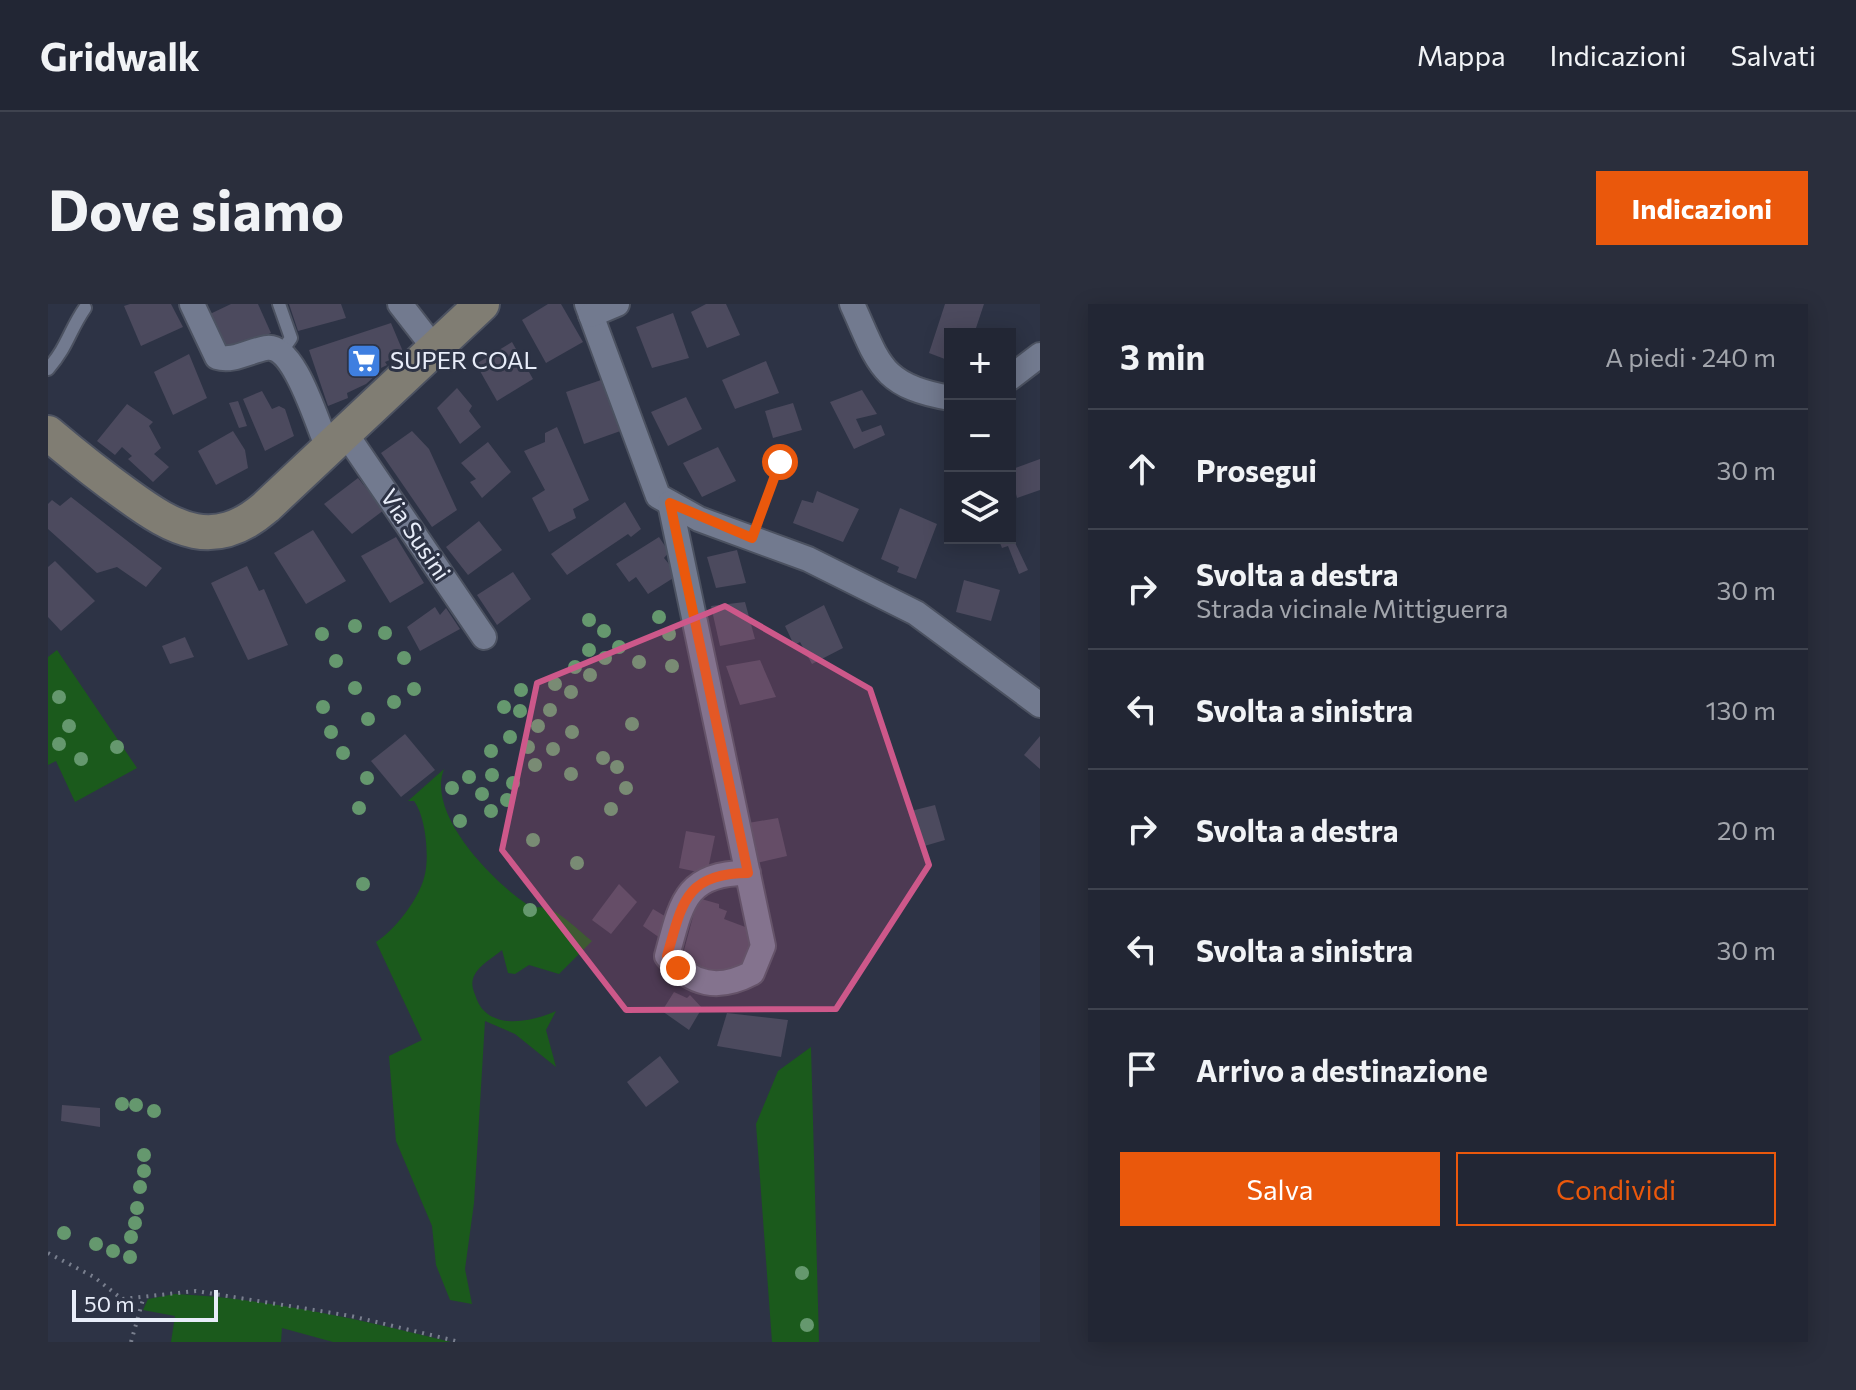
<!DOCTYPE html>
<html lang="it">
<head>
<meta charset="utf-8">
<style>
	:root { --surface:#222634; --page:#2a2e3c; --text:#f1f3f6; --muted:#a2a5ac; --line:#3f434f; --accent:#ea580c }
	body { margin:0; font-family:Commissioner,sans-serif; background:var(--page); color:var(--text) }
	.controls { position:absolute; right:24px; top:24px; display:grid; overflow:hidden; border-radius:0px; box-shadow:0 4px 20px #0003 }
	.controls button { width:72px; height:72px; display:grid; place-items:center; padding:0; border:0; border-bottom:2px solid var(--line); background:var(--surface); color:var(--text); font:40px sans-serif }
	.scale { position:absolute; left:24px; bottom:20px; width:146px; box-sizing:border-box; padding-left:8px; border:4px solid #e8edf9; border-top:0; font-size:22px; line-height:28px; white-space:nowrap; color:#e8edf9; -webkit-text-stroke:6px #2d3345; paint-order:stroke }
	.stop { position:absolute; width:24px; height:24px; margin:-18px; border:6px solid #ea580c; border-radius:50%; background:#fff }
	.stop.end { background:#ea580c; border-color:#fff; box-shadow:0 2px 8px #0008 }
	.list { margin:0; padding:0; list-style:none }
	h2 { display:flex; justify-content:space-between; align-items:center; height:104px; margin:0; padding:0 32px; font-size:34px }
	h2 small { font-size:26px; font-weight:400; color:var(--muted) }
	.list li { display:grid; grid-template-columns:52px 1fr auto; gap:24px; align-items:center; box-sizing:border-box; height:120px; padding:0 32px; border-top:2px solid var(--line) }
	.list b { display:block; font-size:30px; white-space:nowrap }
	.list p { margin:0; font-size:26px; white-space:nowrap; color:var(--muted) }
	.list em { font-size:26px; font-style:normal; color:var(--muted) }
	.actions { display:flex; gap:16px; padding:24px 32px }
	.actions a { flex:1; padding:18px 0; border:2px solid var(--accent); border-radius:0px; text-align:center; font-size:28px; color:var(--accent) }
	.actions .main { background:var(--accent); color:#fff }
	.icon { flex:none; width:44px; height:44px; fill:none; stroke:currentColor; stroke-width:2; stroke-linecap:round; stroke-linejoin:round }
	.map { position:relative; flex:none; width:992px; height:1038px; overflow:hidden; border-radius:0px }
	header { display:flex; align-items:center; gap:48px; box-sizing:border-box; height:112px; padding:0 40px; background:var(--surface); border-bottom:2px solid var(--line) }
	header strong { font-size:38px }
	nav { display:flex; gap:44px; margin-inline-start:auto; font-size:28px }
	.intro { display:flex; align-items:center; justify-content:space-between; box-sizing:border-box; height:192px; padding:0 48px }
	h1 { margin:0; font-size:56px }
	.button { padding:20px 36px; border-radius:0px; background:var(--accent); color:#fff; font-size:28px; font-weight:700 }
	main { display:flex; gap:48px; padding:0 48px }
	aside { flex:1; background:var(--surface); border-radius:0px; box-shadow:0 4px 20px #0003 }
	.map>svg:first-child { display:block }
	.green { fill:#1b5a1c }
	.building { fill:#4c4a5e }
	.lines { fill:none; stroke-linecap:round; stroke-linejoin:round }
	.lane-casing { stroke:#4c5261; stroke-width:16 }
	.street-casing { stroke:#4c5261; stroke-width:28 }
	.secondary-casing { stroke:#4c5261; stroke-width:38 }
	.path { stroke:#797f8e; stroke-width:4; stroke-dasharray:2 6; stroke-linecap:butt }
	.lane { stroke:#727a8f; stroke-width:12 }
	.street { stroke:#727a8f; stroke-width:24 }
	.secondary { stroke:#807d73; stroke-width:34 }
	.tree { fill:#65986e }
	.route { stroke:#ea580c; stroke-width:10 }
	.marked { fill:#cd588a; fill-opacity:0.2; stroke:#cd588a; stroke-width:6; stroke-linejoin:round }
	.labels { text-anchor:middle; stroke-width:6; stroke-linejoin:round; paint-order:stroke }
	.poi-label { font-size:24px; fill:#e8edf9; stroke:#2d3345; text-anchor:start }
	.street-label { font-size:24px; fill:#e8edf9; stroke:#2d3345 }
</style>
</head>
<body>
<header>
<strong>Gridwalk</strong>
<nav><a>Mappa</a><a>Indicazioni</a><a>Salvati</a></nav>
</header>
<div class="intro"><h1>Dove siamo</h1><a class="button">Indicazioni</a></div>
<main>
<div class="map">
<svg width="992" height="1038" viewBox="0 0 992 1038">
	<rect width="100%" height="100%" fill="#2d3345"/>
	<g class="green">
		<path d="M 9,346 L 89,464 L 27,498 L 8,457 L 0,461 L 0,353 Z"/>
		<path d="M 396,465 C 378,510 445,578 480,601 C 486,605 491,602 498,604 C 514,609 531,627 544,637 L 511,670 L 481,661 L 467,670 L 460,669 L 454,646 C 446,653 431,661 426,672 C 422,681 426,687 429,696 C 442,727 484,718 508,707 L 498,726 L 508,763 L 467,730 L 437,717 L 426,899 L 417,965 L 424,1000 L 402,996 L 388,961 L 384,922 L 348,837 L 341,752 L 374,736 L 328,638 C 347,626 370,596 376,574 C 382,555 378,513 366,497 L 360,497 Z"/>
		<path d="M 763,743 L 771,1038 L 724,1038 L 708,820 L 730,767 Z"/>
		<path d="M 127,990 C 217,994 316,1016 403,1038 L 285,1038 L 234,1024 L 233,1038 L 123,1038 L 127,1012 L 95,1006 L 100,995 Z"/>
	</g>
	<g class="building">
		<path d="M 82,0 L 123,0 L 135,23 L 93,42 L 76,2 Z"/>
		<path d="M 183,0 L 210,0 L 223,29 L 179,47 L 162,10 Z"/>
		<path d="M 241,0 L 293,0 L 298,14 L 250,27 Z"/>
		<path d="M 500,0 L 513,0 L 535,38 L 498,59 L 474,16 Z"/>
		<path d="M 658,0 L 678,0 L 692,31 L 659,44 L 643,8 Z"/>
		<path d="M 897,0 L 936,0 L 926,30 L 902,30 L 902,57 L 881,49 Z"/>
		<path d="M 625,9 L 641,54 L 604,64 L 588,23 Z"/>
		<path d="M 343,19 L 356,50 L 337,58 L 339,61 L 327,67 L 328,71 L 318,80 L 299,89 L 300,94 L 280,102 L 261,46 Z"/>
		<path d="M 464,38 L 485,75 L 449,97 L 428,60 Z"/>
		<path d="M 141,50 L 159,94 L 125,111 L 106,68 Z"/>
		<path d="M 718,57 L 731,89 L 687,105 L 674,76 Z"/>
		<path d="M 559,74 L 578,125 L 536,140 L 518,88 Z"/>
		<path d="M 409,84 L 424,102 L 421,107 L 433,123 L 412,140 L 389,104 Z"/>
		<path d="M 814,86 L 829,110 L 808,115 L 814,128 L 833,121 L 837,131 L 806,145 L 782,98 Z"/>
		<path d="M 214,87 L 224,105 L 231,102 L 237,105 L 246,132 L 217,147 L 195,95 Z"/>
		<path d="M 638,93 L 654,125 L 620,142 L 603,108 Z"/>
		<path d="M 190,97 L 199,122 L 191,124 L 181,99 Z"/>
		<path d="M 745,99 L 754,126 L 725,134 L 717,107 Z"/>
		<path d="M 79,100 L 105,118 L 101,122 L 113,144 L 106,150 L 121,163 L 105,178 L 80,155 L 84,152 L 74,143 L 67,151 L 49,137 Z"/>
		<path d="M 509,123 L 541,196 L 525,205 L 528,214 L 501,228 L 484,194 L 497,186 L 476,147 L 497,138 L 497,129 Z"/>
		<path d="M 185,127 L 197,146 L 200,164 L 168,181 L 150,147 Z"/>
		<path d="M 364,127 L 381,145 L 409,206 L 384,223 L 333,149 Z"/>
		<path d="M 440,138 L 463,168 L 434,194 L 422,178 L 428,175 L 413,159 Z"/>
		<path d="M 670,143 L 688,177 L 654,193 L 635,159 Z"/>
		<path d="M 992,155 L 992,186 L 969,194 L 962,166 Z"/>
		<path d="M 310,174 L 336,206 L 304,230 L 276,200 Z"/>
		<path d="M 769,187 L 811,205 L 795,238 L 745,219 L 754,196 L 765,199 Z"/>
		<path d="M 23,193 L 114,264 L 98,283 L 69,263 L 49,269 L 0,225 L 0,200 L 4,196 L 12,202 Z"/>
		<path d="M 577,198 L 593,225 L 583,233 L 580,230 L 519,271 L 503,250 Z"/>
		<path d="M 852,204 L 889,220 L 868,275 L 849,268 L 851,263 L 833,255 Z"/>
		<path d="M 431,217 L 454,246 L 420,271 L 398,243 Z"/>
		<path d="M 265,226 L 298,277 L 258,300 L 226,249 Z"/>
		<path d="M 962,228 L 980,266 L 971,270 L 960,242 L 954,244 L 950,234 L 962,234 Z"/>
		<path d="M 348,233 L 376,279 L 342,299 L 313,252 Z"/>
		<path d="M 611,233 L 621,248 L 616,254 L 630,271 L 600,290 L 588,273 L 581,278 L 568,260 Z"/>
		<path d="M 689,246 L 698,279 L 668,284 L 659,253 Z"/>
		<path d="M 7,257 L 47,297 L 13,327 L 0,313 L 0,263 Z"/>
		<path d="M 199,262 L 211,287 L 216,285 L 240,341 L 200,356 L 163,279 Z"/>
		<path d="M 465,268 L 483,295 L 449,321 L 429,291 Z"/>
		<path d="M 916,276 L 952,286 L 943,317 L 908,308 Z"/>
		<path d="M 697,298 L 707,335 L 672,342 L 663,302 Z"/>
		<path d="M 776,301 L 795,344 L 764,360 L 752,338 L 746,341 L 737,322 Z"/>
		<path d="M 387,303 L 392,311 L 398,304 L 412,325 L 372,347 L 359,323 Z"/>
		<path d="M 137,333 L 146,353 L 122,360 L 114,342 Z"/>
		<path d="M 712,356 L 728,393 L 692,401 L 678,362 Z"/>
		<path d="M 357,430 L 387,466 L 353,493 L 323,457 Z"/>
		<path d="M 992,432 L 992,465 L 976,451 Z"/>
		<path d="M 887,501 L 897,536 L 873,543 L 863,507 Z"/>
		<path d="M 730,514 L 739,552 L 709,559 L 700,519 Z"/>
		<path d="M 638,527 L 667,532 L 659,570 L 631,564 Z"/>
		<path d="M 571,580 L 589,598 L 563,630 L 544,616 Z"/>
		<path d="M 650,594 L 671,600 L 671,604 L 679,607 L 676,615 L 708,627 L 692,681 L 632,661 Z"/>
		<path d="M 605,605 L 625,617 L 619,639 L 595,622 Z"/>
		<path d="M 626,688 L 639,694 L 642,691 L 654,704 L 641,726 L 614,707 Z"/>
		<path d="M 679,709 L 740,716 L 733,753 L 669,742 Z"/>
		<path d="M 612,752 L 631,778 L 598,803 L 579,778 Z"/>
		<path d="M 14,801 L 52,804 L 52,823 L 13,817 Z"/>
	</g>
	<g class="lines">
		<g class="lane-casing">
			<g id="lane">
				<path d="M 231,0 L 243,34 L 234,47"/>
				<path d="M 0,65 C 20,42 21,27 37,4"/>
			</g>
		</g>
		<g class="street-casing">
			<g id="street">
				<path d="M 144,0 L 169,53 C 185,58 201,47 218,44 C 245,39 267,113 276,134 L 284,142"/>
				<path d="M 352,0 L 387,45"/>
				<path d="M 539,0 L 610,192 L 651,215 L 760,255 L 868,309 L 992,401"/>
				<path d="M 804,0 C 831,59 832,82 902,94"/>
				<path d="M 543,11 L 569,0"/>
				<path d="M 962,74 L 992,51"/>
				<path d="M 298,130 L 436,333"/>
				<path d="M 622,199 L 715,642 L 704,669 C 670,687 644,681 619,652 C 633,600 637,568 700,569"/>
			</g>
		</g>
		<g class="secondary-casing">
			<path id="secondary" d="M 0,129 C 26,151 51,171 79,191 C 127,226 166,248 218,203 L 434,0"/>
		</g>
		<g class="path">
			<path d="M 710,217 L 732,158"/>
			<path d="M 0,949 L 46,973 L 74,995 L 148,987 L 303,1012 L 412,1038"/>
			<path d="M 83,1038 L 96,992"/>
		</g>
		<use href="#lane" class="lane"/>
		<use href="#street" class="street"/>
		<use href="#secondary" class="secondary"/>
	</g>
	<g class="tree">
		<circle cx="611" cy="313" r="7"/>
		<circle cx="541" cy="316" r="7"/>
		<circle cx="307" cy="322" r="7"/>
		<circle cx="556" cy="327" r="7"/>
		<circle cx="337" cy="329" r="7"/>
		<circle cx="274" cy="330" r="7"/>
		<circle cx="621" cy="330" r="7"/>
		<circle cx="571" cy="343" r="7"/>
		<circle cx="541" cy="346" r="7"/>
		<circle cx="356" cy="354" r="7"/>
		<circle cx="557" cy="354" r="7"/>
		<circle cx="288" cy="357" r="7"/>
		<circle cx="591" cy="358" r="7"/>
		<circle cx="624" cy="362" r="7"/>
		<circle cx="527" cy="363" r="7"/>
		<circle cx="542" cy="371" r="7"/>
		<circle cx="507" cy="380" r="7"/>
		<circle cx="307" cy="384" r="7"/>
		<circle cx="366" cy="385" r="7"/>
		<circle cx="473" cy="386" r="7"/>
		<circle cx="523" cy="388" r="7"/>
		<circle cx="11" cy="393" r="7"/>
		<circle cx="346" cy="398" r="7"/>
		<circle cx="275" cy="403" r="7"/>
		<circle cx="456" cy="403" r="7"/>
		<circle cx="502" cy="406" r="7"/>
		<circle cx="472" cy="407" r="7"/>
		<circle cx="320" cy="415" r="7"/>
		<circle cx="584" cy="420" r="7"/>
		<circle cx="21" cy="422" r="7"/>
		<circle cx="490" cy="422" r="7"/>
		<circle cx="283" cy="428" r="7"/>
		<circle cx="524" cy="428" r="7"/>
		<circle cx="462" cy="433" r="7"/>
		<circle cx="11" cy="440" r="7"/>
		<circle cx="69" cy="443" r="7"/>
		<circle cx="480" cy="443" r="7"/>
		<circle cx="505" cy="445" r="7"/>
		<circle cx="443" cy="447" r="7"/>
		<circle cx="295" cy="449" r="7"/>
		<circle cx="555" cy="454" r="7"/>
		<circle cx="33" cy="455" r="7"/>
		<circle cx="487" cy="461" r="7"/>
		<circle cx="569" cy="463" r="7"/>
		<circle cx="523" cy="470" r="7"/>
		<circle cx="444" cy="471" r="7"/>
		<circle cx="421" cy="473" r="7"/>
		<circle cx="319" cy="474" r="7"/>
		<circle cx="465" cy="479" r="7"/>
		<circle cx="404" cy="484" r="7"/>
		<circle cx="578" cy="484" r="7"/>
		<circle cx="434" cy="490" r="7"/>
		<circle cx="459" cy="496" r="7"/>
		<circle cx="311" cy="504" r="7"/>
		<circle cx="563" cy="505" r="7"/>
		<circle cx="443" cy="507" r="7"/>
		<circle cx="412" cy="517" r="7"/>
		<circle cx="485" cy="536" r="7"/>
		<circle cx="529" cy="559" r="7"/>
		<circle cx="315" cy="580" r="7"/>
		<circle cx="482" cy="606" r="7"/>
		<circle cx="74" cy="800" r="7"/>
		<circle cx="88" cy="801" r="7"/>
		<circle cx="106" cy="807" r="7"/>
		<circle cx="96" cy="851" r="7"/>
		<circle cx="96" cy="867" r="7"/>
		<circle cx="92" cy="883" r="7"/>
		<circle cx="89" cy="904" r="7"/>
		<circle cx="87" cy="919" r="7"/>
		<circle cx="16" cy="929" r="7"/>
		<circle cx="83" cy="933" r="7"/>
		<circle cx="48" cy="940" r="7"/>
		<circle cx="65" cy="947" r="7"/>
		<circle cx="82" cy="953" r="7"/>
		<circle cx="754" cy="969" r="7"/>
		<circle cx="759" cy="1021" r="7"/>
	</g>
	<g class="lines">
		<path class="route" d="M 630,664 L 619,652 C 634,600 637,569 700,569 L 622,199 L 704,234 L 732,158"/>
	</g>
	<path class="marked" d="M 677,302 L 822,385 L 881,561 L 788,705 L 578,706 L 454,546 L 489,379 Z"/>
	<defs>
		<g id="supermarket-square" transform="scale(1.8)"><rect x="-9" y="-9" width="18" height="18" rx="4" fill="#3f7fe0" stroke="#2d3345"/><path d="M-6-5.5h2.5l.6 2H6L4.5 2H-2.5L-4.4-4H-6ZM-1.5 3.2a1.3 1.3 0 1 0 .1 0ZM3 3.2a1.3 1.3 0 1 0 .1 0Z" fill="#fff"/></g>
	</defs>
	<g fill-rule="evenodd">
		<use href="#supermarket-square" x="316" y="57"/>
	</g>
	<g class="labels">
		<g class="poi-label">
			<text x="342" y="65">SUPER COAL</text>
		</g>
		<g class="street-label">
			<text transform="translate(367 231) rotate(56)" y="8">Via Susini</text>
		</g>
	</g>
</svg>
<div class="controls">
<button>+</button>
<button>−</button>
<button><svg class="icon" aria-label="layers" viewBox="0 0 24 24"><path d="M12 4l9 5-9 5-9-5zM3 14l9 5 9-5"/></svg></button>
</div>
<div class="scale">50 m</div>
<div class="stop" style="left:732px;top:158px"></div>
<div class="stop end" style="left:630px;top:664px"></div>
</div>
<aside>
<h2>3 min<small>A piedi · 240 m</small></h2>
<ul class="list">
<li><svg class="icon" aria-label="ahead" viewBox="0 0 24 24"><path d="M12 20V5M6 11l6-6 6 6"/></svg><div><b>Prosegui</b></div><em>30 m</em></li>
<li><svg class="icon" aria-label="right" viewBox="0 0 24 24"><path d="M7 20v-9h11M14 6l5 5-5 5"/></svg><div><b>Svolta a destra</b><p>Strada vicinale Mittiguerra</p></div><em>30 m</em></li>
<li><svg class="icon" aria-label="left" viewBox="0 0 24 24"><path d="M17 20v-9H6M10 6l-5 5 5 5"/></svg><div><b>Svolta a sinistra</b></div><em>130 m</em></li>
<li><svg class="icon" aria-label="right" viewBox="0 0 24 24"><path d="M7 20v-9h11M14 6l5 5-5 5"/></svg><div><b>Svolta a destra</b></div><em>20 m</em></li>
<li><svg class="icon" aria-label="left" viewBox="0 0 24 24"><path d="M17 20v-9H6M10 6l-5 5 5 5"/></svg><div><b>Svolta a sinistra</b></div><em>30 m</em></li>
<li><svg class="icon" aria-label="arrive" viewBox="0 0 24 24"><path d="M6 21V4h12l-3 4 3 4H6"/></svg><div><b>Arrivo a destinazione</b></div></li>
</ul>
<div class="actions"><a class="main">Salva</a><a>Condividi</a></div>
</aside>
</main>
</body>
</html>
